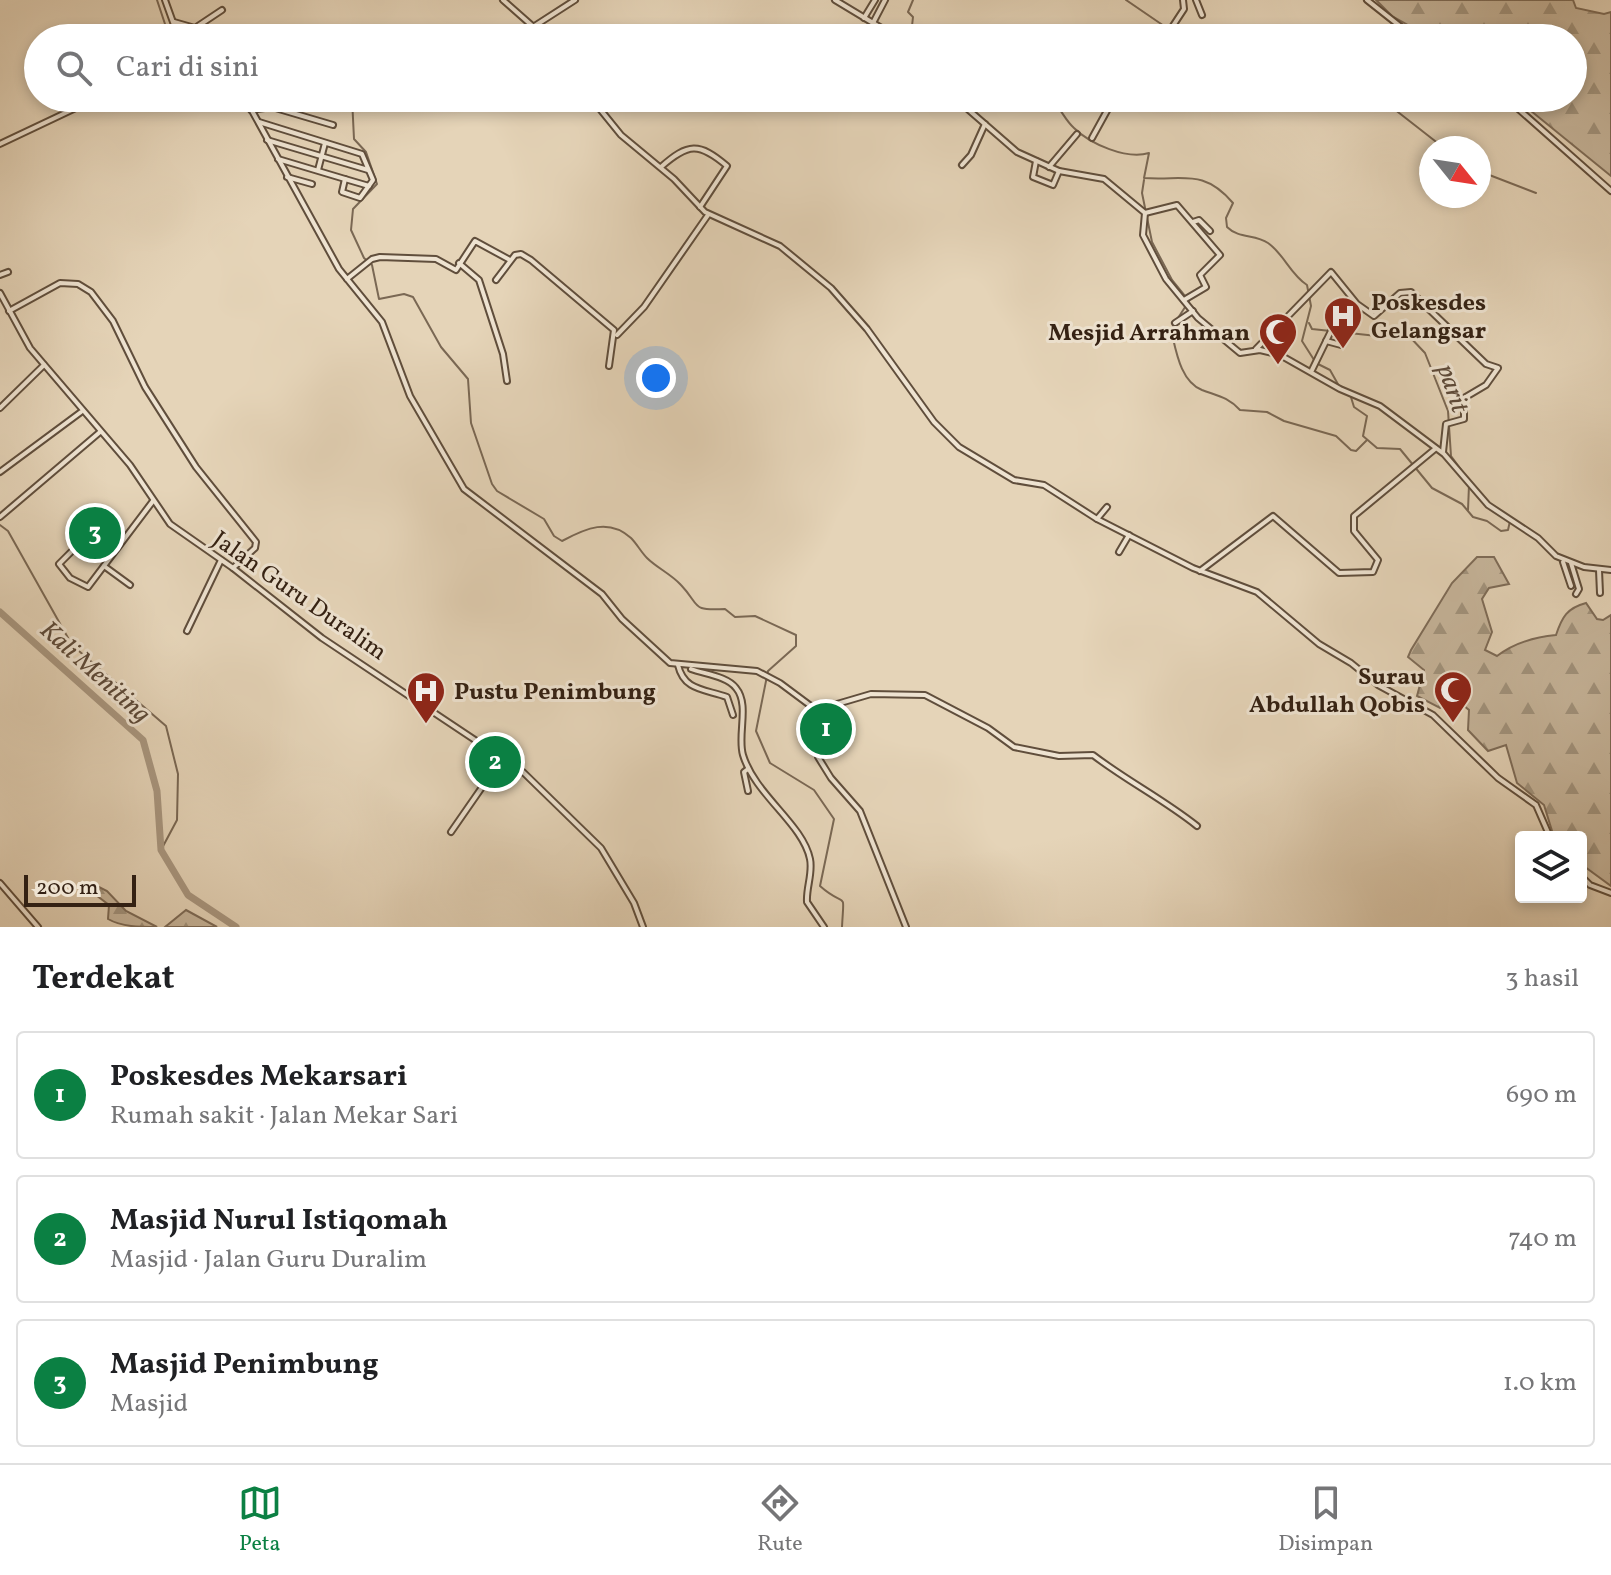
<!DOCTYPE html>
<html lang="id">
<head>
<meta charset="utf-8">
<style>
	:root { --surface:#fff; --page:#f6f6f6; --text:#202124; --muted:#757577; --line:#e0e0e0; --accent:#0b8043 }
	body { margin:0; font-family:Vollkorn,serif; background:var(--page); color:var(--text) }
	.controls { position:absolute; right:24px; bottom:24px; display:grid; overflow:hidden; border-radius:8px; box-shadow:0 4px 12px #0003 }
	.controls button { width:72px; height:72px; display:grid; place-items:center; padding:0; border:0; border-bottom:2px solid var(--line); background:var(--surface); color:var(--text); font:40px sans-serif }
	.compass { position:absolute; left:1419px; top:136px; width:72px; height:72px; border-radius:50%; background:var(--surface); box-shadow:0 4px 12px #0003; rotate:120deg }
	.scale { position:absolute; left:24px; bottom:20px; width:112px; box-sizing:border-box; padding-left:8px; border:4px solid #342113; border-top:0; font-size:22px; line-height:28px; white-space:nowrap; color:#342113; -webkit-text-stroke:6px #eee3d1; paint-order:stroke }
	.you { position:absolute; left:656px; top:378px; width:28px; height:28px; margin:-20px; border:6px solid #fff; border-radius:50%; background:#1a73e8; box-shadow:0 0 0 12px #1a73e833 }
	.badge { display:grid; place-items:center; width:52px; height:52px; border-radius:50%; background:var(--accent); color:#fff; font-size:26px; font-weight:700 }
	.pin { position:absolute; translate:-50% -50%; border:4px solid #fff; box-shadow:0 2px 8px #0006 }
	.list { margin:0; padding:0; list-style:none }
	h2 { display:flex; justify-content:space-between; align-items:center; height:104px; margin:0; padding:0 32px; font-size:34px }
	h2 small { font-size:26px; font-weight:400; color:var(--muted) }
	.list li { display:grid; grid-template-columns:52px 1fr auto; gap:24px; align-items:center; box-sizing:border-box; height:128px; margin:0 16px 16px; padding:0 16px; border:2px solid var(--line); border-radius:8px }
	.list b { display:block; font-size:30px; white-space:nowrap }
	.list p { margin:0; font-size:26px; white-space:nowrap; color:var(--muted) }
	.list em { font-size:26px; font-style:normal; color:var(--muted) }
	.icon { flex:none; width:44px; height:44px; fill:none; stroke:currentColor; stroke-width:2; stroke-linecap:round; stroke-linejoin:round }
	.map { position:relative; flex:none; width:1611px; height:927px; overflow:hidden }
	.search { position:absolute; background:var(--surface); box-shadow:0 4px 12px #0003; left:24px; right:24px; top:24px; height:88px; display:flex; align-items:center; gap:20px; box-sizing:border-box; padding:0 28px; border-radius:44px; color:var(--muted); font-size:30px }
	.sheet { height:536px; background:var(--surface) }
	nav { display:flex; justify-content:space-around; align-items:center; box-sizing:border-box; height:112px; border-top:2px solid var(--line); background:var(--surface); font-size:22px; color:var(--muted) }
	nav a { display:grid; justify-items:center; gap:4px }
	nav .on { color:var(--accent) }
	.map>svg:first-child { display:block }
	.forest { fill:url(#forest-firs); stroke:#7e6c58; stroke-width:2 }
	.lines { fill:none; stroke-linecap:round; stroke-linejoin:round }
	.stream { stroke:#7a6854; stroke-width:2 }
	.river { stroke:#a99780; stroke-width:7 }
	.street-casing { stroke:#604e3c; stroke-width:8 }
	.street { stroke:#eee3d1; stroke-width:4 }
	.labels { text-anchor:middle; stroke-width:6; stroke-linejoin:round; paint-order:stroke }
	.poi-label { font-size:24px; font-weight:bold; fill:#342113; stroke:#eee3d1; text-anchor:start }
	.street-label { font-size:24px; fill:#342113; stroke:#eee3d1 }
	.water-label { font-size:26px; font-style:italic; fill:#5d4a39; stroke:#eee3d1 }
</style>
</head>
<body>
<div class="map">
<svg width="1611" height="927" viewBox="0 0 1611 927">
	<defs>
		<pattern id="forest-firs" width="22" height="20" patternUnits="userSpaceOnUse" patternTransform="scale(2)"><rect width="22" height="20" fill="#c7b69c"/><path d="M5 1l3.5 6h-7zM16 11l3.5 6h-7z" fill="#a2947e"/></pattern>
	</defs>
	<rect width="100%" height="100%" fill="#e5d4b8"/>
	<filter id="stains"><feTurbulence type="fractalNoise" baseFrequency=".0025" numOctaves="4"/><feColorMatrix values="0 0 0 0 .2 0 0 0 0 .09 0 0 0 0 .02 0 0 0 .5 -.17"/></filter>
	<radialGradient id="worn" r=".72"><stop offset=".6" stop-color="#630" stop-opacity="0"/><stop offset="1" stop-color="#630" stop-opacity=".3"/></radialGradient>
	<g class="forest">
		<path d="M 1376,0 L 1573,0 L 1576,8 L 1604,14 L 1611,12 L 1611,176 L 1515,98 L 1573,98 L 1573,38 L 1431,38 L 1392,16 Z"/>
		<path d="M 1477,557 L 1494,557 L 1509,584 L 1489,588 L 1482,599 L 1492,632 L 1485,650 L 1497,656 C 1514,643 1535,637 1556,635 C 1562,617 1567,608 1586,603 L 1597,619 L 1603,620 L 1611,615 L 1611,886 L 1581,864 L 1581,837 L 1553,834 L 1544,805 L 1517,783 L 1506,745 L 1488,751 L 1468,730 L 1469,710 L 1458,701 L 1440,708 L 1417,696 L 1424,670 L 1408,657 L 1411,650 L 1452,583 Z"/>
		<path d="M 91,883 L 107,891 L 126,911 L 157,927 C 139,927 122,927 108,919 L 109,905 L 88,889 Z"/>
		<path d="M 186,910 L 217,927 L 165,927 Z"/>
	</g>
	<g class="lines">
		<g class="stream">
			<path d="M 157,0 L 165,24 L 162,32 L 167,38"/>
			<path d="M 913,0 L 908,12 L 913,17 L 912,26 L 924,38"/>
			<path d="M 1126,0 L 1167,28 L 1213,38"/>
			<path d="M 352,98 L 354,139 L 366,152 L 377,184 L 353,209 L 351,230 L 364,258 L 372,265 L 379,299 L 404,294 L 413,297 L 441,347 L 468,379 L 471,423 L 492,484 L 497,491 L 544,519 L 554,536 L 562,541 C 586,528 609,518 631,538 C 637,544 641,552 647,558 C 657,568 671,574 681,585 C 701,606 690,611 725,609 L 735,617 L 755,616 L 796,635 L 796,646 L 768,671 L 756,731 L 770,763 L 814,790 L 834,819 L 820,886 C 847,910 844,887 842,927"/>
			<path d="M 1044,98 C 1062,105 1061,116 1074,128 C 1090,144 1127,160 1149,153 L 1144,178 C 1183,181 1203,168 1233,203 L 1226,218 L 1227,227 C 1239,239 1255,234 1268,243 C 1284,254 1290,274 1307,285 L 1311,306 L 1302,341 L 1316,363 L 1330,370 L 1339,386"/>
			<path d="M 1380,98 L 1444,148"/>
			<path d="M 1479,171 L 1536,193"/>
			<path d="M 1144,180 L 1142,193 L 1152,242 L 1172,280 L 1189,301 L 1178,318"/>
			<path d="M 1309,323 L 1312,329 L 1377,336 L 1380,331 L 1390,328 L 1408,335 L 1425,353 L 1448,411 L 1451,456 L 1465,475"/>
			<path d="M 1175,324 L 1171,330 C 1176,350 1180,381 1202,390 C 1218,396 1228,397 1240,410 L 1267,412 L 1284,421 L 1336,436 L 1351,450 L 1356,451 L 1367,440"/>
			<path d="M 1350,394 L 1354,407 L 1367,416 L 1363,436 L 1377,448 L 1400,449 L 1432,488 L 1462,504 L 1473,517 L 1487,521 L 1501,531 L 1508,530 L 1510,521"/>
			<path d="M 1468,510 L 1469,485"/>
			<path d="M 0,525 L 8,531 L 72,645 L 166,726 L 178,774 L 177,820 L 161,850"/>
		</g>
		<path class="river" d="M 0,612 L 143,740 L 157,791 L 161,850 L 188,895 L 236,927"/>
		<g class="street-casing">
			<g id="street">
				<path d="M 503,0 L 546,38"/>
				<path d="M 835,0 L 898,38"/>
				<path d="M 1196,0 L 1202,15"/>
				<path d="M 1367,0 L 1415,38"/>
				<path d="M 864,18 L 875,0"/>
				<path d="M 174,22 L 195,28 L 222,10"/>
				<path d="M 873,23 L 885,0"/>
				<path d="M 533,27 L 575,0"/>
				<path d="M 162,38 L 174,25 L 165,0"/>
				<path d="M 1165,38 L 1184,9 L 1183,0"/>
				<path d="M 245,98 L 339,269 L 382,322 L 410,396 L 464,489 L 602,594 L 622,619 L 670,663 L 757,671 L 780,683 L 827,718"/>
				<path d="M 591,98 L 621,135 L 674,179 L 705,212 L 780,246 L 831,288 L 867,329 L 934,422 L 959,447 L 1014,480 L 1044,485 L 1097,519 L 1193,568 L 1257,592 L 1319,644 L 1351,663 L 1378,685 L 1433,715 L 1498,778 L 1536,805 L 1550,837"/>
				<path d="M 955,98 L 1017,152 L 1059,171 L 1104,179 L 1145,213 L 1143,235 L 1166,279 L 1198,318 L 1240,353 L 1260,350 L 1280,355 L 1340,389 L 1380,406 L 1444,454 L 1488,505 L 1538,538 L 1556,556 L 1584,567 L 1611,570"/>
				<path d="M 1506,98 L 1611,191"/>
				<path d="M 251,110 L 272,107 L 333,125"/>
				<path d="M 259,122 L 362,154 L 373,180 L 360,198 L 342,192 L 345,179 L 278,159"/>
				<path d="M 1092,138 L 1114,98"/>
				<path d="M 267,140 L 368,170"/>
				<path d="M 0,144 L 97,98"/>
				<path d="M 1036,161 L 1033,177 L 1053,185 L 1059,171"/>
				<path d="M 962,165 L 971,155 L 985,124"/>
				<path d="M 661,167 C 688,143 699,142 727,166 L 700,207"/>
				<path d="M 1049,167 L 1077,134"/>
				<path d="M 318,170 L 325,143"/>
				<path d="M 287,177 L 312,184"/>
				<path d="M 345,179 L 369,186"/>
				<path d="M 1145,213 L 1177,205 L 1220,255 L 1200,275 L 1206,287 L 1184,300"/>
				<path d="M 1193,222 L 1199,220 L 1210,231"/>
				<path d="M 459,263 L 479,280 L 503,354 L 507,381"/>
				<path d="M 0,275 L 8,272"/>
				<path d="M 347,279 L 372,259 L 380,257 L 436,259 L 456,270 L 475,241 L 510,260"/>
				<path d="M 496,280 L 515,255 L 521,254 L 531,260 L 614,330 L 609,366"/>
				<path d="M 0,293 L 30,348 L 130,465 L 170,524 L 233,568 L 322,638 L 523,772 L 601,848 L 634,903 L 643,927"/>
				<path d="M 9,311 L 60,283 L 78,284 L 91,292 L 113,321 L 145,387 L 196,467 L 256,542 L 255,548 L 233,568"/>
				<path d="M 1175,323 L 1193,311"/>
				<path d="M 617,335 L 644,307 L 708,215"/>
				<path d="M 1326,341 L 1341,345"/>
				<path d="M 1256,349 L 1331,272 L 1357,304 L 1374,316 L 1400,293 L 1411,292 L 1486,364 L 1498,368 L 1486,385 L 1464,398 L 1464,419 L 1446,424 L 1443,452"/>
				<path d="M 1312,370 L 1332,329"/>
				<path d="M 0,408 L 44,365"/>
				<path d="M 0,472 L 81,412"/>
				<path d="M 0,517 L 100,432"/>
				<path d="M 1097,519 L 1107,507"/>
				<path d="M 1119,552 L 1129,535"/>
				<path d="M 108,560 L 83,540 L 59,564 L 70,578 L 88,587 L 153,501"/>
				<path d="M 1563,562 L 1571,586"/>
				<path d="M 1571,563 L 1579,589 L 1576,594"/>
				<path d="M 104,566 L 130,585"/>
				<path d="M 1599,570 L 1600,593"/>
				<path d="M 1200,571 L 1273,516 L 1339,573 L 1373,572 L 1378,560 L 1354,531 L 1354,516 L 1435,449"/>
				<path d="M 187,631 L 221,560"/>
				<path d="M 678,665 C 684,691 705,689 727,697 L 733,715"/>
				<path d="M 691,669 C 704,674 727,676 736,688 C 750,705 737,735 743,755 C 755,795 803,824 810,859 C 813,873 806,888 807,902 L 824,927"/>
				<path d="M 748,769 L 744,772 L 748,791"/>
				<path d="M 451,832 L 503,757"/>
				<path d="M 1581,876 L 1590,885 L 1611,893"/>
				<path d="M 0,883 L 38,927"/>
				<path d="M 906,927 L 860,811 L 831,778 L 818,757 L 818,736 L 837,704 L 871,694 L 925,695 L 988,728 L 1014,747 L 1059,756 L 1093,755 C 1127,781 1163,799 1197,826"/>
			</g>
		</g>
		<use href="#street" class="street"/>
	</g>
	<defs>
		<g id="hospital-pin" transform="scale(2)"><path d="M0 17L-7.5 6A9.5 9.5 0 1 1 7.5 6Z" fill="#8f2418" stroke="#eee3d1"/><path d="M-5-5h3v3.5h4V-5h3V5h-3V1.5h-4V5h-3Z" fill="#fff"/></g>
		<g id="mosque-pin" transform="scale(2)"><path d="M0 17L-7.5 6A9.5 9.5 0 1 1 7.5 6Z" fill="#8f2418" stroke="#eee3d1"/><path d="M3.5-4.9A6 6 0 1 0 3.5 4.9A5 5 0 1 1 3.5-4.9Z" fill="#fff"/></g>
	</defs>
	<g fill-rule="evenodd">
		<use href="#hospital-pin" x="1343" y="316"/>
		<use href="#mosque-pin" x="1278" y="332"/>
		<use href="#mosque-pin" x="1453" y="690"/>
		<use href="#hospital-pin" x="426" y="691"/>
	</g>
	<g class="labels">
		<g class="poi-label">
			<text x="1371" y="310">Poskesdes<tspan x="1371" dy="28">Gelangsar</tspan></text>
			<text x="1250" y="340" text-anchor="end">Mesjid Arrahman</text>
			<text x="1425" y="684" text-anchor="end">Surau<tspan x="1425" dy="28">Abdullah Qobis</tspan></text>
			<text x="454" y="699">Pustu Penimbung</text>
		</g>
		<g class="street-label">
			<text transform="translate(300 595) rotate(35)" y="8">Jalan Guru Duralim</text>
		</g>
		<g class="water-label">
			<text transform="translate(1454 388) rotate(71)" y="9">parit</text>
			<text transform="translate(96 671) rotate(42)" y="9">Kali Meniting</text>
		</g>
	</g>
	<rect width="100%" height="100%" filter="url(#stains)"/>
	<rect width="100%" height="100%" fill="url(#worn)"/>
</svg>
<div class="controls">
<button><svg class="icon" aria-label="layers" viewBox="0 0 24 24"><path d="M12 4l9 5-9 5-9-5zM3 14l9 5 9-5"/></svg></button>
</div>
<svg class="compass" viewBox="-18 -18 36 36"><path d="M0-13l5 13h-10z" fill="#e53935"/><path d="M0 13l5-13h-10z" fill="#757577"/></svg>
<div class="scale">200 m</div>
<div class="you"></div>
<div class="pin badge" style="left:826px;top:729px">1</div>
<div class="pin badge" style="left:495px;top:762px">2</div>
<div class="pin badge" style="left:95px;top:533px">3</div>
<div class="search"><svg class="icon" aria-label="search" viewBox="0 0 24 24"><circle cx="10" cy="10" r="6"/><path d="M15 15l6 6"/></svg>Cari di sini</div>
</div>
<section class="sheet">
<h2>Terdekat<small>3 hasil</small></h2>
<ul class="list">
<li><span class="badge">1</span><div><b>Poskesdes Mekarsari</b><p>Rumah sakit · Jalan Mekar Sari</p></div><em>690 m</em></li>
<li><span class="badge">2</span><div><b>Masjid Nurul Istiqomah</b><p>Masjid · Jalan Guru Duralim</p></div><em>740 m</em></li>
<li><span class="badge">3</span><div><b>Masjid Penimbung</b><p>Masjid</p></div><em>1.0 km</em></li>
</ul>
</section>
<nav>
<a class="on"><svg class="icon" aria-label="map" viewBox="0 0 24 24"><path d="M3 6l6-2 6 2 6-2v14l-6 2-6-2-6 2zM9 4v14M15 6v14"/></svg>Peta</a>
<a><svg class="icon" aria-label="directions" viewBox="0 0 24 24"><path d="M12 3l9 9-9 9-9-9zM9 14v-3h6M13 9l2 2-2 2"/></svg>Rute</a>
<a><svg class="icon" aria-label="saved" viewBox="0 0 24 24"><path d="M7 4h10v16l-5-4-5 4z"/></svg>Disimpan</a>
</nav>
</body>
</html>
